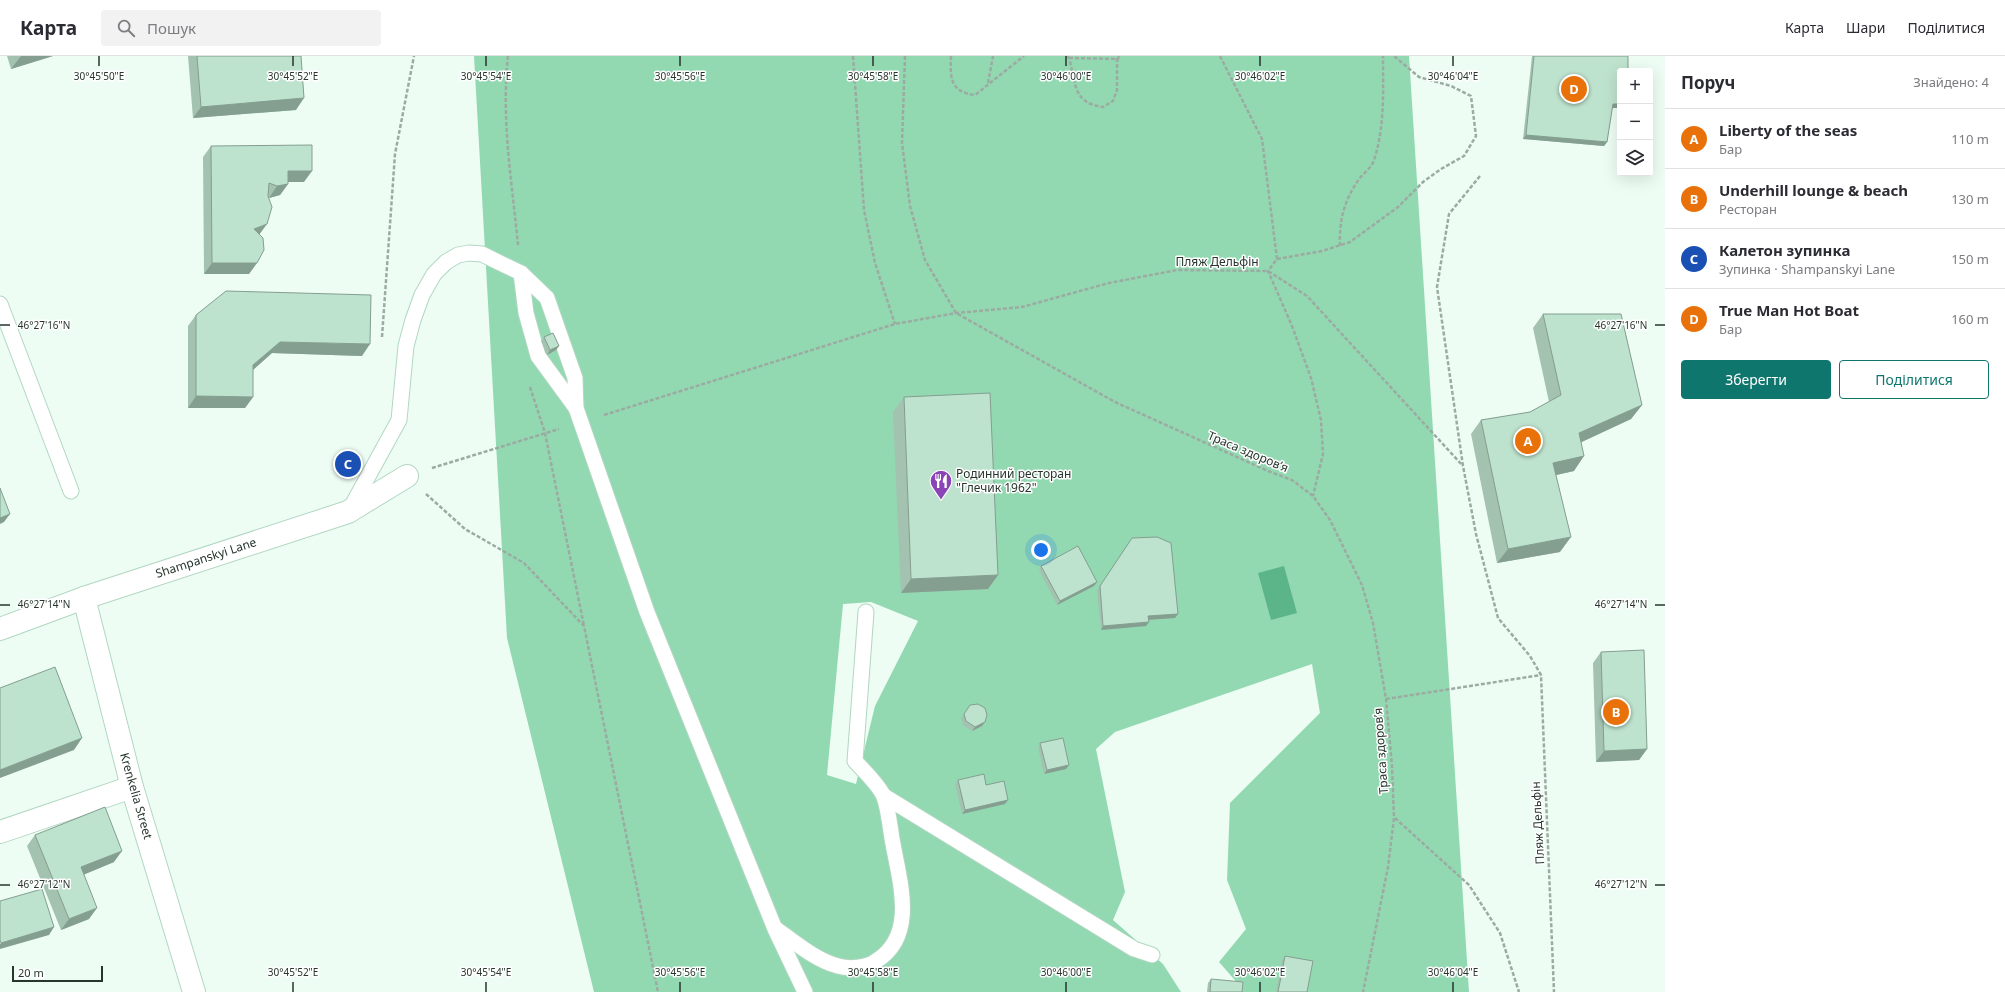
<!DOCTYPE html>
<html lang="uk">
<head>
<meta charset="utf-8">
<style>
	:root { --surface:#fff; --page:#f2f2f3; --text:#2b2b33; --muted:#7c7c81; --line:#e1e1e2; --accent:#0f766e }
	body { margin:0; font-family:"Noto Sans",sans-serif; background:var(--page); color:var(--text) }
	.controls { position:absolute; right:12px; top:12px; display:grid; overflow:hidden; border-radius:4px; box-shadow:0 4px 16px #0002 }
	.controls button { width:36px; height:36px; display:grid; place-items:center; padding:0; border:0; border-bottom:1px solid var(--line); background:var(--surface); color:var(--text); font:20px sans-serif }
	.scale { position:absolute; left:12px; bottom:10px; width:91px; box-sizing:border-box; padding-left:4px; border:2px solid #27352d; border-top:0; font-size:11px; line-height:14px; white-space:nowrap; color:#27352d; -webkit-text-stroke:3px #fff; paint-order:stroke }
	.you { position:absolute; left:1041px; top:494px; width:14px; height:14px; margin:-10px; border:3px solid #fff; border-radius:50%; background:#1a73e8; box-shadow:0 0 0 6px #1a73e833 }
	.badge { display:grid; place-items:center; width:26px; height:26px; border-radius:50%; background:var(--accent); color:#fff; font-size:13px; font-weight:700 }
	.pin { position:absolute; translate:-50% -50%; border:2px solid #fff; box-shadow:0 1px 4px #0006 }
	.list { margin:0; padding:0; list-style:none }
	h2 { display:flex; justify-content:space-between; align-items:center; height:52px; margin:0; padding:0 16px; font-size:17px }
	h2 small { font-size:13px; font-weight:400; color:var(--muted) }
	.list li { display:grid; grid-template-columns:26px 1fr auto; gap:12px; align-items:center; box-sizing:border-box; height:60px; padding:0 16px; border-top:1px solid var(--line) }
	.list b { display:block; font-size:15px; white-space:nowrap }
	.list p { margin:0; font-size:13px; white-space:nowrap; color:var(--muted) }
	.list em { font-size:13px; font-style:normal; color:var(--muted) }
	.actions { display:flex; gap:8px; padding:12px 16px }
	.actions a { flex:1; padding:9px 0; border:1px solid var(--accent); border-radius:4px; text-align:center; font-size:14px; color:var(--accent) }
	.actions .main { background:var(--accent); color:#fff }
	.icon { flex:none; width:22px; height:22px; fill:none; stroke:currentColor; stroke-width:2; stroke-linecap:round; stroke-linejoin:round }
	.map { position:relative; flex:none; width:1665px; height:936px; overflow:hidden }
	header { display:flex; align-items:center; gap:24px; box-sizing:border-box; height:56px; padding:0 20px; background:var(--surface); border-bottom:1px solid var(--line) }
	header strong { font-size:19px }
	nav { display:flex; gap:22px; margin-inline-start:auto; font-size:14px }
	.search { width:280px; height:36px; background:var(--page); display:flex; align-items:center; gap:10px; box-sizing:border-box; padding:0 14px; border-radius:4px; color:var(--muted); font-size:15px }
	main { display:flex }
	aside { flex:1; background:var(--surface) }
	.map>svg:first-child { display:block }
	.green { fill:#92d9b2; fill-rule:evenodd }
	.water { fill:#5cb588 }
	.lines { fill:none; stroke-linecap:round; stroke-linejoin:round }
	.lane-casing { stroke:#b1d7c1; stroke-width:17 }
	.street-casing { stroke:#b1d7c1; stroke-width:24 }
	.path { stroke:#9caba2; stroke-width:2.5; stroke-dasharray:4 2; stroke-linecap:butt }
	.lane { stroke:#fff; stroke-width:15 }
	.street { stroke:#fff; stroke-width:22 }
	.wall { fill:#a3c2b0 }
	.shaded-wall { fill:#849e90 }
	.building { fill:#bde2cd; stroke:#849e90 }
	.ticks { fill:none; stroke:#27352d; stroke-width:1.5 }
	.labels { text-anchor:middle; stroke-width:3; stroke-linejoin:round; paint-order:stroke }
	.street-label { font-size:12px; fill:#27352d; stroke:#fff }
	.poi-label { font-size:12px; fill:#27352d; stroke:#fff; text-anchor:start }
	.ticks-label { font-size:10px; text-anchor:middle; fill:#27352d; stroke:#fff; stroke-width:3; stroke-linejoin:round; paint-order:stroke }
</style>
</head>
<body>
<header>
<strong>Карта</strong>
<div class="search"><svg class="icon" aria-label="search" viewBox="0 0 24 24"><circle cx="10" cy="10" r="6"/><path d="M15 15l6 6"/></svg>Пошук</div>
<nav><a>Карта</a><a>Шари</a><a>Поділитися</a></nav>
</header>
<main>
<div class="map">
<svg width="1665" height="936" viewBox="0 0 1665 936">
	<rect width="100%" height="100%" fill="#eefdf4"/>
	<path class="green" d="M 474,0 L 1409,0 L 1469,936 L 1239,936 L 1240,930 L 1219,906 L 1246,873 L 1227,824 L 1230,747 L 1320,657 L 1312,608 L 1115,676 L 1096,693 L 1125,836 L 1113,864 L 1163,908 L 1181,936 L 594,936 L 507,582 ZM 871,546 L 918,565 L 875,650 L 856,728 L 827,719 L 843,548 Z"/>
	<path class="water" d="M 1284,510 L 1297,557 L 1271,564 L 1258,517 Z"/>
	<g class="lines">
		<g class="lane-casing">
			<g id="lane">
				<path d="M 521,217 L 526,257 L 538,300 L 576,352"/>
				<path d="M 0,248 L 71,435"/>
				<path d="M 349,455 L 399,364 L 406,290 L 413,264 L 422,239 L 434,218 L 446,206 L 458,199 L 469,197 L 482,198 L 494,204 L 521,217 L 547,242 L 575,322 L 576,352 L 647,556 L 775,873 L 805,936"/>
				<path d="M 884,740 L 1134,893 L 1152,899"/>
				<path d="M 776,873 C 795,886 815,904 838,910 C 849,913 867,912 876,905 C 917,880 900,827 893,788 C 890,773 889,755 884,741 C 880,730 863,714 855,705 L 866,556"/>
			</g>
		</g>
		<g class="street-casing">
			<g id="street">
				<path d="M 84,542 L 132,731 L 194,936"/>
				<path d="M 0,573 L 84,542 L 348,456 L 407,420"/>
				<path d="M 0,776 L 132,731"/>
			</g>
		</g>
		<g class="path">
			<path d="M 508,0 C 501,63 512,126 518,189"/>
			<path d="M 853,0 L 864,154 L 875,207 L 895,268"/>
			<path d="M 905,0 L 902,87 L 910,150 L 925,204 L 956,257 L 1115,346 L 1268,415 L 1292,424 L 1313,440 L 1330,464 L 1362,529 L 1373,567 L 1386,643 L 1392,710 L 1394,762 L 1388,811 L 1363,936"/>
			<path d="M 951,0 C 950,22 950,36 975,39 L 1024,0"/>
			<path d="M 1067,0 L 1069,2 C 1076,26 1072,47 1103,51 L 1113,45 L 1117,34 L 1117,0"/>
			<path d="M 1220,0 L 1262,83 L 1277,203 L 1268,215 L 1292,270 L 1311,322 L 1321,364 L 1323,398 L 1313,440"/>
			<path d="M 1069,2 L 1118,3 L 1119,0"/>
			<path d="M 988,27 L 993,0"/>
			<path d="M 1480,120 L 1449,158 L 1437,231 L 1463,410 L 1476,478 L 1498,562 L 1530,600 L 1541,619 L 1554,936"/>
			<path d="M 1340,190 C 1339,164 1344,145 1359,123 C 1364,117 1372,111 1374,104 C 1385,71 1383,34 1383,0"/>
			<path d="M 1277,203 L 1322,195 L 1350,186 L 1398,151 L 1423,126 L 1441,113 L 1464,100 L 1476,80 L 1471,40 L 1451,30 L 1419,21 L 1394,0"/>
			<path d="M 382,281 L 395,98 L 414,0"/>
			<path d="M 530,331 L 545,377 L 584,570"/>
			<path d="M 604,359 L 895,268 L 956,257 L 1022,251 L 1109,227 L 1177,214 L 1268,215 L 1307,240 L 1463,410"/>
			<path d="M 432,412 L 559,373"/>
			<path d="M 426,438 L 465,473 L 524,507 L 584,570 L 658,936"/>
			<path d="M 1386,643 L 1541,619"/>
			<path d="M 1395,762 L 1469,829 L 1500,877 L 1519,936"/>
		</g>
		<use href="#lane" class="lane"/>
		<use href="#street" class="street"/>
	</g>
	<g class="wall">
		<path d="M 7,0 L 53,0 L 11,13 Z"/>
		<path d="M 188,0 L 301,0 L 296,54 L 193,62 Z"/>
		<path d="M 1532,0 L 1628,0 L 1612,52 L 1607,86 L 1604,90 L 1523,83 Z"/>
		<path d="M 211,90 L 304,126 L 288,126 L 288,128 L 280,139 L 269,142 L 249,218 L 204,218 L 203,101 Z"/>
		<path d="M 1543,258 L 1642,349 L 1631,363 L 1581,386 L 1574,415 L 1556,419 L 1560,496 L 1497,507 L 1471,378 L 1481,364 L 1530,356 L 1549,346 L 1533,272 Z"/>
		<path d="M 196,259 L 362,300 L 272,297 L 253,314 L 253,341 L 245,352 L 188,352 L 188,270 Z"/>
		<path d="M 544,281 L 559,290 L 556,294 L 547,299 L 541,285 Z"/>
		<path d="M 904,341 L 998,519 L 988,533 L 901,537 L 893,356 Z"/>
		<path d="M 1132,482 L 1178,558 L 1175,562 L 1148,564 L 1146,570 L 1101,574 L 1097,534 Z"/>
		<path d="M 1041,510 L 1097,526 L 1094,530 L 1057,549 L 1039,514 Z"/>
		<path d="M 1601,596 L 1647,693 L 1639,704 L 1596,706 L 1593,607 Z"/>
		<path d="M 970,649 L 985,666 L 982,670 L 972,675 L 963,669 L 961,662 Z"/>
		<path d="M 1040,687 L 1066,713 L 1044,718 L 1038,691 Z"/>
		<path d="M 958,724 L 986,729 L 1005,748 L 962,758 L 955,728 Z"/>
		<path d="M 35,779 L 114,806 L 83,819 L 89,863 L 61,874 L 27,790 Z"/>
		<path d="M 1285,900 L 1307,936 L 1276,936 L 1282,904 Z"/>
		<path d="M 1211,923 L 1242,936 L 1207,936 L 1208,927 Z"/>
	</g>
	<g class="shaded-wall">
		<path d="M 21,0 L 53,0 L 11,13 Z"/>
		<path d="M 304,42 L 296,54 L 193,62 L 201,51 Z"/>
		<path d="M 1613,48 L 1620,48 L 1620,52 L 1610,52 Z"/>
		<path d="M 1526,79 L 1607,86 L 1604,90 L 1523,83 Z"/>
		<path d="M 288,115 L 312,115 L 304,126 L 280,126 Z"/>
		<path d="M 288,128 L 280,139 L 269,142 L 277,130 Z"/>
		<path d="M 267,168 L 259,179 L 254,173 Z"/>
		<path d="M 212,207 L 257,207 L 249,218 L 204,218 Z"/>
		<path d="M 280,286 L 370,288 L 362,300 L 272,297 L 245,321 L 253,309 Z"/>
		<path d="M 559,290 L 556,294 L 547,299 L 550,294 Z"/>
		<path d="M 196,340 L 253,341 L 245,352 L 188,352 Z"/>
		<path d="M 1642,349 L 1631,363 L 1569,392 L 1579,377 Z"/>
		<path d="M 1584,400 L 1574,415 L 1543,422 L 1553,407 Z"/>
		<path d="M 10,458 L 4,466 L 0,468 L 0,462 Z"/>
		<path d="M 1571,481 L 1560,496 L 1497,507 L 1508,493 Z"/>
		<path d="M 998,519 L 988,533 L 901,537 L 911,523 Z"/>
		<path d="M 1097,526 L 1094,530 L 1057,549 L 1060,545 Z"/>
		<path d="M 1178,558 L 1175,562 L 1145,564 L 1148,560 Z"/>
		<path d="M 1149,566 L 1146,570 L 1101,574 L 1103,570 Z"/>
		<path d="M 985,666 L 982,670 L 972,675 L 975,671 Z"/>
		<path d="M 82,682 L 74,694 L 0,722 L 0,714 Z"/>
		<path d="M 1647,693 L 1639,704 L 1596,706 L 1604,695 Z"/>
		<path d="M 1069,709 L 1066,713 L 1044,718 L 1047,714 Z"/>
		<path d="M 1008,744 L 1005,748 L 962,758 L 965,754 Z"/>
		<path d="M 122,795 L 114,806 L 73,823 L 81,811 Z"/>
		<path d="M 97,852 L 89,863 L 61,874 L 69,863 Z"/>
		<path d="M 54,871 L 49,879 L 0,893 L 0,888 L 1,887 Z"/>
	</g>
	<g class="building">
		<path d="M 197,0 L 301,0 L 304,42 L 201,51 Z"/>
		<path d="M 1534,0 L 1628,0 L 1628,15 L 1620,15 L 1620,48 L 1613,48 L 1607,86 L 1526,79 Z"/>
		<path d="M 312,89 L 312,115 L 288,115 L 288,128 L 277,130 L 269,127 L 268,140 L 272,151 L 267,168 L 254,173 L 263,182 L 264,194 L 257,207 L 212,207 L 211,90 Z"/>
		<path d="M 226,235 L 371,239 L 370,288 L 280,286 L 253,309 L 253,341 L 196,340 L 196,259 Z"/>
		<path d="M 1543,258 L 1621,258 L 1642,349 L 1579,377 L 1584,400 L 1553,407 L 1571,481 L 1508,493 L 1481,364 L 1530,356 L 1561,339 Z"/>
		<path d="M 553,277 L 559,290 L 550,294 L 544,281 Z"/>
		<path d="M 990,337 L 998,519 L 911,523 L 904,341 Z"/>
		<path d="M 0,432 L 10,458 L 0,462 Z"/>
		<path d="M 1157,481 L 1171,487 L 1178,558 L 1148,560 L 1149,566 L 1103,570 L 1100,530 L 1132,482 Z"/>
		<path d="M 1078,490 L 1097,526 L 1060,545 L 1041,510 Z"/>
		<path d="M 1644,594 L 1647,693 L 1604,695 L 1601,596 Z"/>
		<path d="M 55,611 L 82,682 L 0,714 L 0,632 Z"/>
		<path d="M 978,648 L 985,652 L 987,659 L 985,666 L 975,671 L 966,665 L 964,658 L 970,649 Z"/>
		<path d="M 1063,682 L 1069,709 L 1047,714 L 1040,687 Z"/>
		<path d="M 984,718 L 986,729 L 1004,725 L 1008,744 L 965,754 L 958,724 Z"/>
		<path d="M 105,751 L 122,795 L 81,811 L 97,852 L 69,863 L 35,779 Z"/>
		<path d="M 42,833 L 54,871 L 1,887 L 0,884 L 0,845 Z"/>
		<path d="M 1285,900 L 1313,905 L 1307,936 L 1278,936 Z"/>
		<path d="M 1211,923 L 1243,926 L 1242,936 L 1210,936 Z"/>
	</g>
	<path class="ticks" d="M 99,0 L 99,10M 293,0 L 293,10M 486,0 L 486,10M 680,0 L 680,10M 873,0 L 873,10M 1066,0 L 1066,10M 1260,0 L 1260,10M 1453,0 L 1453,10M 0,269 L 10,269M 1655,269 L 1665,269M 0,549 L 10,549M 1655,549 L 1665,549M 0,829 L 10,829M 1655,829 L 1665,829M 293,926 L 293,936M 486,926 L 486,936M 680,926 L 680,936M 873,926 L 873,936M 1066,926 L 1066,936M 1260,926 L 1260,936M 1453,926 L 1453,936"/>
	<defs>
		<g id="restaurant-pin" transform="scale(1.15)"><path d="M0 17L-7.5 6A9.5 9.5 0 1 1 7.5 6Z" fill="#8a44b7" stroke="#fff"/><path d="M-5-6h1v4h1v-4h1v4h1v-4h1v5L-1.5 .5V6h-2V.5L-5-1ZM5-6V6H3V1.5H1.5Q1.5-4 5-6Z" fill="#fff"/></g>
	</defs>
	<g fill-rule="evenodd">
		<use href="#restaurant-pin" x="941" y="425"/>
	</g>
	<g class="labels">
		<g class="street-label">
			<text x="1217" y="210">Пляж Дельфін</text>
			<text transform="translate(1248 396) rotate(23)" y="4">Траса здоров’я</text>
			<text transform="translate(206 502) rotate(-18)" y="4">Shampanskyi Lane</text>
			<text transform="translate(1381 695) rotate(-94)" y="4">Траса здоров’я</text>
			<text transform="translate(136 740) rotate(74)" y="4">Krenkelia Street</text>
			<text transform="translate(1538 767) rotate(-93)" y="4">Пляж Дельфін</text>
		</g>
		<g class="poi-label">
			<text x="956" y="422">Родинний ресторан<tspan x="956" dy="14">"Глечик 1962"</tspan></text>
		</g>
	</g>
	<g class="ticks-label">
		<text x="99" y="24">30°45'50"E</text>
		<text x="293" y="24">30°45'52"E</text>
		<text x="486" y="24">30°45'54"E</text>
		<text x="680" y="24">30°45'56"E</text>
		<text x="873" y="24">30°45'58"E</text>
		<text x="1066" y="24">30°46'00"E</text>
		<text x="1260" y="24">30°46'02"E</text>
		<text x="1453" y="24">30°46'04"E</text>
		<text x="44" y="273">46°27'16"N</text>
		<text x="1621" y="273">46°27'16"N</text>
		<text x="44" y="552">46°27'14"N</text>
		<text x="1621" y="552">46°27'14"N</text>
		<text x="44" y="832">46°27'12"N</text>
		<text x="1621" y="832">46°27'12"N</text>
		<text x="293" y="920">30°45'52"E</text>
		<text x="486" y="920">30°45'54"E</text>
		<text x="680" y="920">30°45'56"E</text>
		<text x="873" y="920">30°45'58"E</text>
		<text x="1066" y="920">30°46'00"E</text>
		<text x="1260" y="920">30°46'02"E</text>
		<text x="1453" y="920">30°46'04"E</text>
	</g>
</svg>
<div class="controls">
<button>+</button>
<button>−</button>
<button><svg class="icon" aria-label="layers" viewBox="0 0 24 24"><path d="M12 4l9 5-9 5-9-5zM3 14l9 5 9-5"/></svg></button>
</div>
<div class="scale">20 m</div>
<div class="you"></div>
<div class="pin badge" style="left:1528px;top:385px;background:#e8710a">A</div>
<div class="pin badge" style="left:1616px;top:656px;background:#e8710a">B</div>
<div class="pin badge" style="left:348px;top:408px;background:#1a4fb4">C</div>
<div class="pin badge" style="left:1574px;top:33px;background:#e8710a">D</div>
</div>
<aside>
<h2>Поруч<small>Знайдено: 4</small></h2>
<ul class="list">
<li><span class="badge" style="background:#e8710a">A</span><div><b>Liberty of the seas</b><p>Бар</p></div><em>110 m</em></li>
<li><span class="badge" style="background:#e8710a">B</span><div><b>Underhill lounge &amp; beach</b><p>Ресторан</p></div><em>130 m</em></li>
<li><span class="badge" style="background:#1a4fb4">C</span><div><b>Калетон зупинка</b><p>Зупинка · Shampanskyi Lane</p></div><em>150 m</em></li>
<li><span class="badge" style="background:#e8710a">D</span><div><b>True Man Hot Boat</b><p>Бар</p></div><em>160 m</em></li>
</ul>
<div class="actions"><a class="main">Зберегти</a><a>Поділитися</a></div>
</aside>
</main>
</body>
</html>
